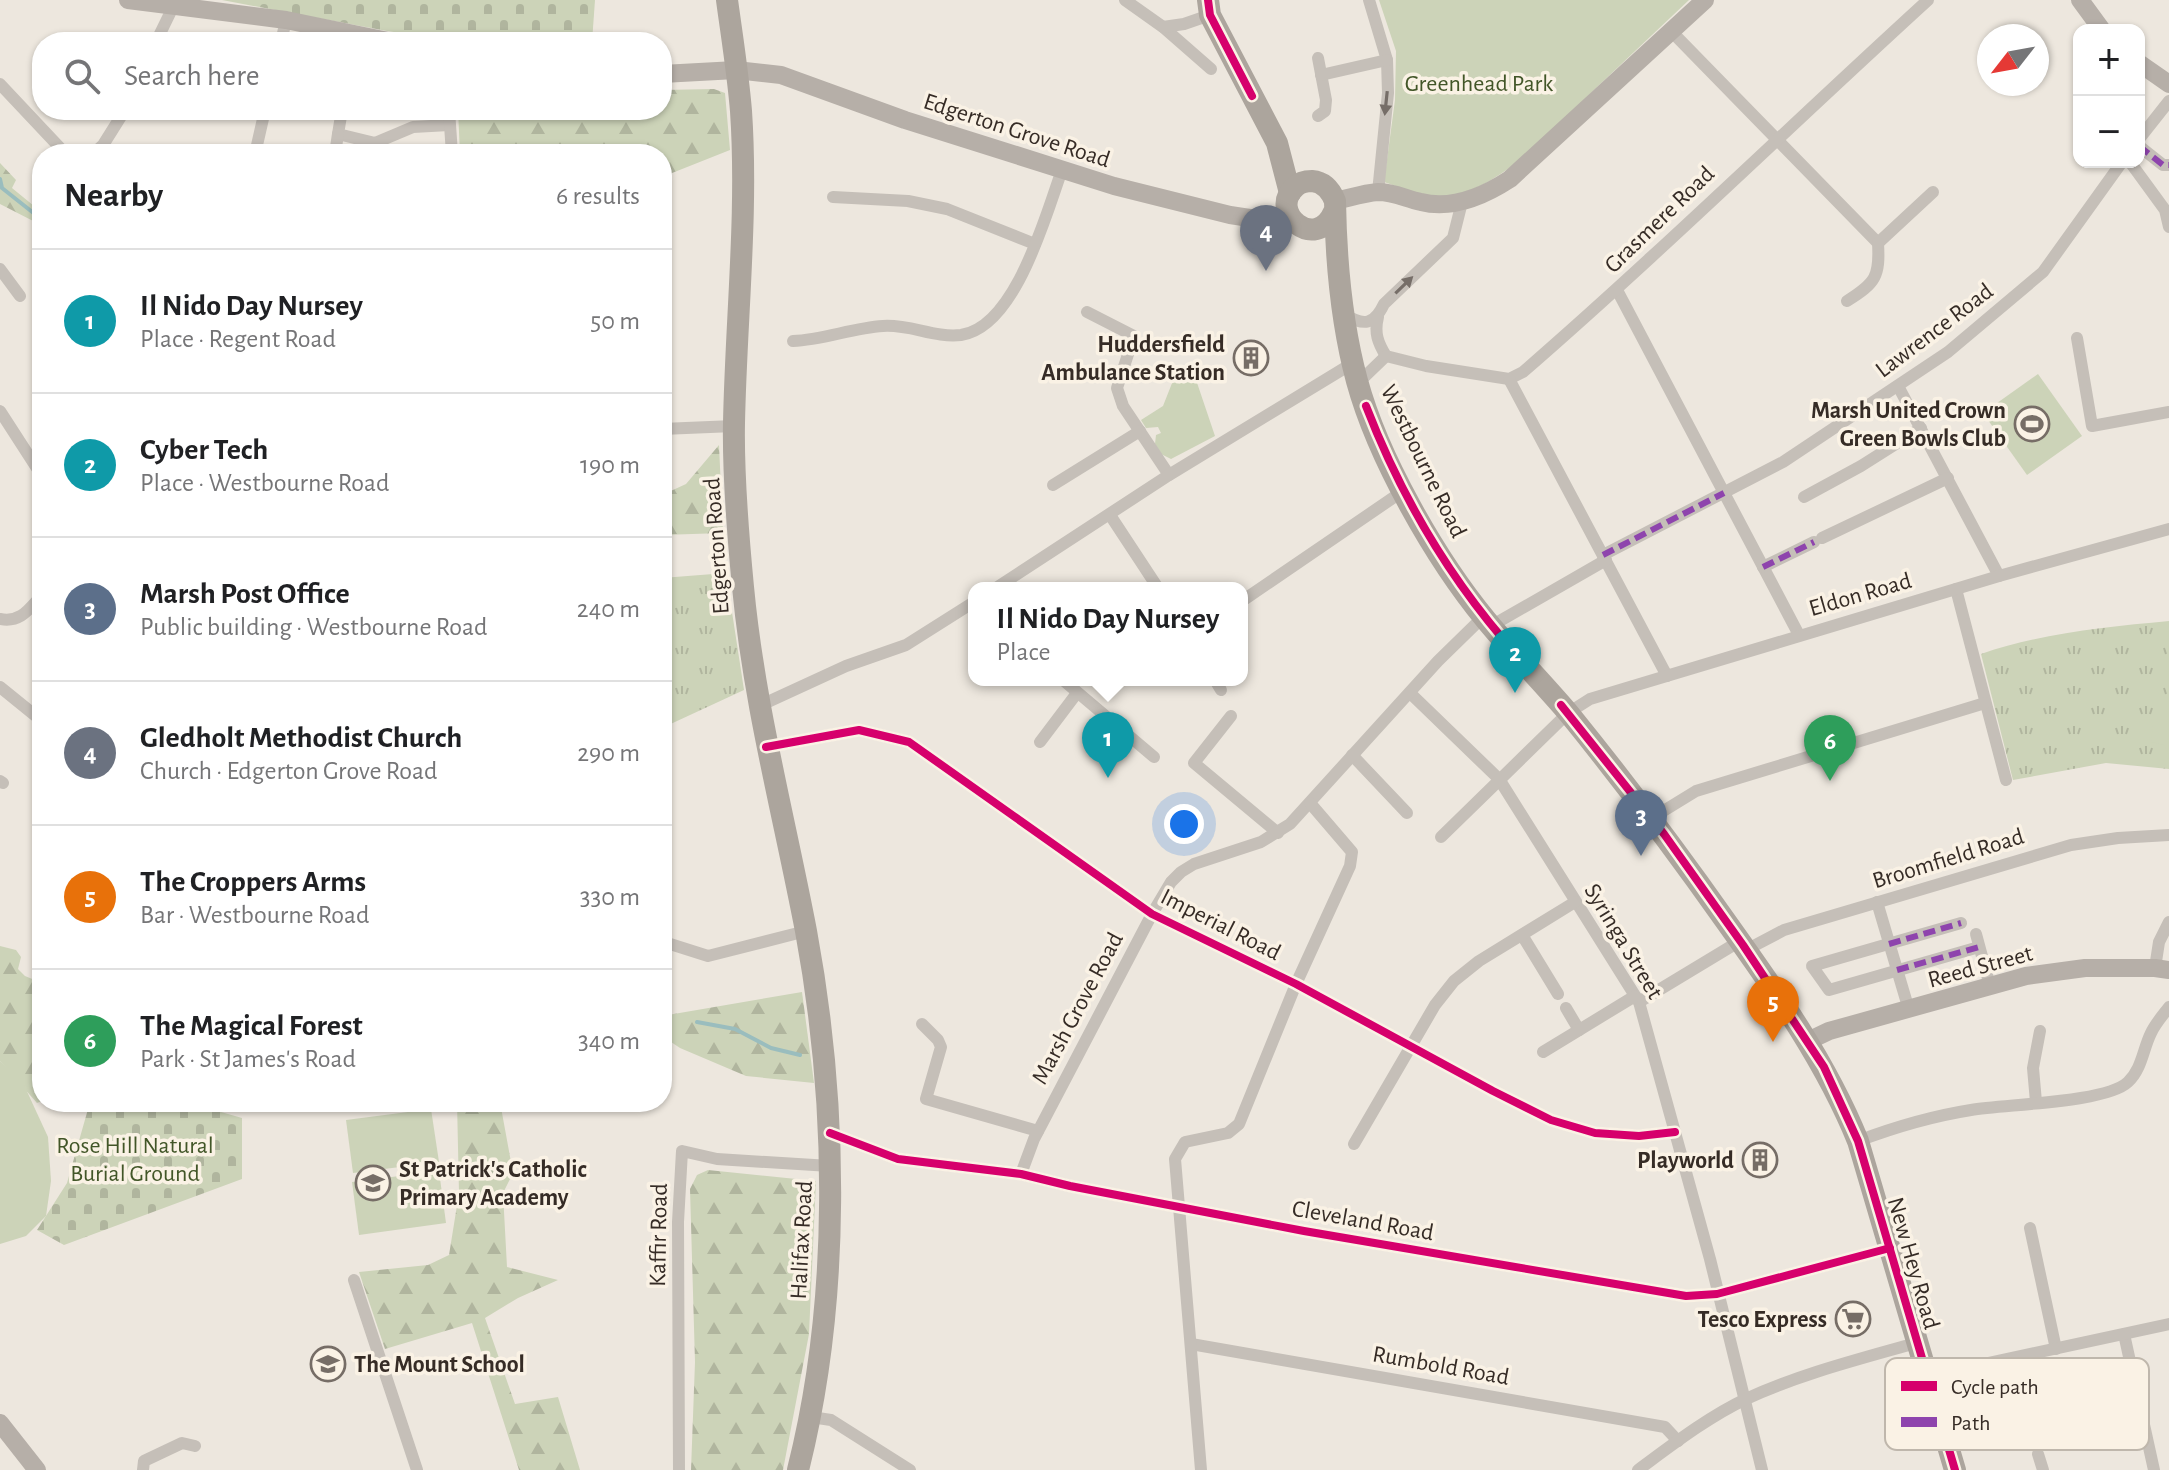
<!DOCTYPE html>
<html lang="en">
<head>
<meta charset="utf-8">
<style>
	:root { --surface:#fff; --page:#f6f6f6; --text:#202124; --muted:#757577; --line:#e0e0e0; --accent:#d93025 }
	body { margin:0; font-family:"Alegreya Sans",sans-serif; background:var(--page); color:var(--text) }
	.controls { position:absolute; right:24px; top:24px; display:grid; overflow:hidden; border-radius:16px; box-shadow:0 2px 6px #0004 }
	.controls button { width:72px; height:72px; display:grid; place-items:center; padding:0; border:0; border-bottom:2px solid var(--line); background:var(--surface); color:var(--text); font:40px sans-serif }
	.compass { position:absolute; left:1977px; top:24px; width:72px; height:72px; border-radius:50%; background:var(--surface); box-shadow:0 2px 6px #0004; rotate:239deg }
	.you { position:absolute; left:1184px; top:824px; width:28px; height:28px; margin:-20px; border:6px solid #fff; border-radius:50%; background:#1a73e8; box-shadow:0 0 0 12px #1a73e833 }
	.badge { display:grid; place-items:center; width:52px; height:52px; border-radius:50%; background:var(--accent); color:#fff; font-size:26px; font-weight:700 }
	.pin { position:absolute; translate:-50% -66px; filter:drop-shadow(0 2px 4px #0008) }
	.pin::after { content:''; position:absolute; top:42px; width:28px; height:24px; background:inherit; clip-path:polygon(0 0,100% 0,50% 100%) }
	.popup { position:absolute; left:968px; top:582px; width:280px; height:104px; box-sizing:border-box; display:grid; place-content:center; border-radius:16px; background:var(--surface); filter:drop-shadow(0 2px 6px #0005); font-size:26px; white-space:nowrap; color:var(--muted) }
	.popup b { font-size:30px; color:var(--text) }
	.popup::after { content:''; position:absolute; left:50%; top:100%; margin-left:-16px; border:16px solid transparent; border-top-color:var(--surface) }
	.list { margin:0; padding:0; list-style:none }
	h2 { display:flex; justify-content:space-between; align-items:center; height:104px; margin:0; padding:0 32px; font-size:34px }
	h2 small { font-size:26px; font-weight:400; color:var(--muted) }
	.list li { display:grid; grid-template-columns:52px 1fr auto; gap:24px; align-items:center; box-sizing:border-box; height:144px; padding:0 32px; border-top:2px solid var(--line) }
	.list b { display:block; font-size:30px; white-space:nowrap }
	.list p { margin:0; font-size:26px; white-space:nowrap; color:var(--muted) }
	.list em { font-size:26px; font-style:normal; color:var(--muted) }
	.icon { flex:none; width:44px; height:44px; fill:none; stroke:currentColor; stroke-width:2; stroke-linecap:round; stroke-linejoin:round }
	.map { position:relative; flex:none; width:2169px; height:1470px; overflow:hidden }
	.search { position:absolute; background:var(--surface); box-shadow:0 2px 6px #0004; left:32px; top:32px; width:640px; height:88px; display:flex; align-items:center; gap:20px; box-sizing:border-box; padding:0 28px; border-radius:32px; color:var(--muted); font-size:30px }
	.panel { position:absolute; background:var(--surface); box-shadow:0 2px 6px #0004; left:32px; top:144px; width:640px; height:968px; border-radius:32px }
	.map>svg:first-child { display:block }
	.grass { fill:url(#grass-tufts) }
	.forest { fill:url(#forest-firs) }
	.cemetery { fill:url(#cemetery-stones) }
	.park { fill:#ccd3b8 }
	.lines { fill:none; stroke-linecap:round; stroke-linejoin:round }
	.stream { stroke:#9abdbe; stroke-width:4 }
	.street { stroke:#c5bfb8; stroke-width:12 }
	.secondary { stroke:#b6afa8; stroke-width:18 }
	.highway { stroke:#aca59d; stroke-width:22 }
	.quiet { stroke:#8e44ad; stroke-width:6; stroke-dasharray:12 6; stroke-linecap:butt }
	.cycleway-casing { stroke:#faf2e5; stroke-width:13 }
	.cycleway { stroke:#d6006c; stroke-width:8 }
	.oneway { fill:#766e68 }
	.labels { text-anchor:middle; stroke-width:7; stroke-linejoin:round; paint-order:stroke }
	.park-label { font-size:24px; fill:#425628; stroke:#faf2e5 }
	.street-label { font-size:24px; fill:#362c26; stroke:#faf2e5 }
	.poi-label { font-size:24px; font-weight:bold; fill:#362c26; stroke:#faf2e5; text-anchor:end }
	.key { fill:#faf2e5; stroke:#bfb7ac; stroke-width:2 }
	.key-label { font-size:22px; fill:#362c26 }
</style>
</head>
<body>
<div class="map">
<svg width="2169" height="1470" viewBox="0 0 2169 1470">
	<defs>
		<pattern id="grass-tufts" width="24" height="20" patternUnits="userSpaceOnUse" patternTransform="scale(2)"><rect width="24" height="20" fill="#ccd3b8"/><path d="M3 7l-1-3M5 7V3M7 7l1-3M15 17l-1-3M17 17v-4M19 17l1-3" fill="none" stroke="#b0b59e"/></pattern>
		<pattern id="forest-firs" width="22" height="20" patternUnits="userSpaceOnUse" patternTransform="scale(2)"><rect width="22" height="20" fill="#ccd3b8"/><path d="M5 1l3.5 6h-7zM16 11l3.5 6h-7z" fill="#b0b59e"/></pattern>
		<pattern id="cemetery-stones" width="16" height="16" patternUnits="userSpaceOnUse" patternTransform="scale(2)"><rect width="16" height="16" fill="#ccd3b8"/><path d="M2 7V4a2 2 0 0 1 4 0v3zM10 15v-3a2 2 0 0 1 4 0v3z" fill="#b0b59e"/></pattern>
	</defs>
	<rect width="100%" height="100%" fill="#ede7de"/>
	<g class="grass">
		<path d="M 726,573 L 744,690 L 662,728 L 662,578 Z"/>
		<path d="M 2169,621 L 2169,769 L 2106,763 L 2013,780 L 1981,654 C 2043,633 2105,627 2169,621 Z"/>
	</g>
	<g class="forest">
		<path d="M 714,89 L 725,93 L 730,150 L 662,177 L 662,154 L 460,154 L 458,110 L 662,110 L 662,90 Z"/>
		<path d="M 0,163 L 16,180 L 12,188 L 34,206 L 42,202 L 42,229 L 37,223 L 0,204 Z"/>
		<path d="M 719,445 L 723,533 L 662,535 L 662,495 L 686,484 Z"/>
		<path d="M 0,946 L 16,950 L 21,957 L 18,969 L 25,976 L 42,983 L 42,1101 L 37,1103 L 0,1061 Z"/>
		<path d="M 802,992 L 814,1083 L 746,1076 L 680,1048 L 662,1036 L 662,1016 Z"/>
		<path d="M 457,1102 L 500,1102 L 513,1173 L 503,1193 L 507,1267 L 558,1280 L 518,1298 L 485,1318 L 515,1404 L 558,1397 L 580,1470 L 519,1470 L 472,1323 L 385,1349 L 359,1272 L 428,1265 L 449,1255 L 459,1193 Z"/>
		<path d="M 708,1170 L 816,1181 L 809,1334 L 783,1470 L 691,1470 L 695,1362 L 690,1189 L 697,1175 Z"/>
	</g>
	<g class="cemetery">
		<path d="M 222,0 L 595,0 L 592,42 L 463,42 L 387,31 Z"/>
		<path d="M 90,1102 L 198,1102 L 200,1106 L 242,1118 L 242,1179 L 64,1245 L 37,1230 L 67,1183 Z"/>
	</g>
	<g class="park">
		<path d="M 1379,0 L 1689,0 C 1658,29 1627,59 1596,88 C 1556,126 1500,192 1443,197 C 1425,198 1402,188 1384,182 L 1395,100 L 1396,51 Z"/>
		<path d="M 1191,365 L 1215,436 L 1171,459 L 1161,454 L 1155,444 L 1156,435 L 1161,433 L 1158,427 L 1146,428 L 1141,420 L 1163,406 L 1178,368 Z"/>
		<path d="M 2038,374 L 2082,436 L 2027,475 L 1983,413 Z"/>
		<path d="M 2153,725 L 2169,725 L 2169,754 L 2164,745 L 2151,742 Z"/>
		<path d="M 0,1061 L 24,1085 L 48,1137 L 51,1181 L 46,1216 L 26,1236 L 0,1244 Z"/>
		<path d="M 431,1109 L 439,1162 L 353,1173 L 346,1120 Z"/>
		<path d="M 439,1171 L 446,1223 L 359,1235 L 352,1182 Z"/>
	</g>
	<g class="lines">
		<g class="stream">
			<path d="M 0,179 L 2,188 L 36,215 L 42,214"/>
			<path d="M 697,1022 L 735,1029 L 771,1048 L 800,1055"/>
		</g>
		<g class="street">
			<path d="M 1125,0 L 1163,27 L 1211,69"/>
			<path d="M 1369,0 L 1387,60 L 1388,93 L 1378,192"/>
			<path d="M 1163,27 L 1184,24 L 1210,15"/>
			<path d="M 1672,32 L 1878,243 C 1880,276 1876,283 1847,301"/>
			<path d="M 156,42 L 173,7"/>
			<path d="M 281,42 L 286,20"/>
			<path d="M 1318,58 L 1326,100 L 1325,111 L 1318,116"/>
			<path d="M 1321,75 L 1387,60"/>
			<path d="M 0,84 L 63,151 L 70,154"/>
			<path d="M 342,110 L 338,134 L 375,143 L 413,127 L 449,125"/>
			<path d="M 449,110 L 452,154"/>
			<path d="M 2139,139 L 2169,101"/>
			<path d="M 2139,146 L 2163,165 L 2169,165"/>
			<path d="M 93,154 L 103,145 L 125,110"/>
			<path d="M 255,154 L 265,110"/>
			<path d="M 335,154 L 338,134"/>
			<path d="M 2130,162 L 2165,210 L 2169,227"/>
			<path d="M 833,197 L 908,201 L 947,209 L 1035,244"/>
			<path d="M 1878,243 L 1933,192"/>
			<path d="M 0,269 L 20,296"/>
			<path d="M 1617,290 L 1799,635"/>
			<path d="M 1087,312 L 1134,336 L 1117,388 L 1123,406 L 1169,475"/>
			<path d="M 1345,315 C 1364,326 1374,325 1384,304 L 1453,238 L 1462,202"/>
			<path d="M 1378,317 C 1374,333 1378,343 1386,356 L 1426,366 L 1509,379 L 1523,372 C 1661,252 1792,124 1928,0"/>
			<path d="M 2077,338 L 2092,426 L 2169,412"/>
			<path d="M 793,341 C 823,340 852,328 883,326 C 910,324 934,338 961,335 C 1016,327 1046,214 1062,170"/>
			<path d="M 1509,379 L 1667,676"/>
			<path d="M 1358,383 L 1386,356"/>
			<path d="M 1898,386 L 1999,576"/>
			<path d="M 0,411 L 42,476"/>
			<path d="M 662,429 L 734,426"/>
			<path d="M 1053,485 L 1140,431"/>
			<path d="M 1804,497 L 1861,466 L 1921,428"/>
			<path d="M 1110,515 L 1158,588"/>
			<path d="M 1822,538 L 1948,478"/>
			<path d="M 1603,555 L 1783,462 L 1948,352 L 2043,272 L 2122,162"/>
			<path d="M 1763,567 L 1814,542"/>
			<path d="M 996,588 L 1169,475 L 1353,363"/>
			<path d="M 1956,589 L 2006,780"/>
			<path d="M 1242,601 L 1403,491"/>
			<path d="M 0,619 C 21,623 29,609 42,595"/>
			<path d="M 1491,626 L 1606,560"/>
			<path d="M 1063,680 L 1154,757"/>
			<path d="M 1215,680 L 1221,690"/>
			<path d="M 0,687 L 42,721"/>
			<path d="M 1410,693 L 1499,779 L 1639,1002 L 1710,1259 L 1762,1470"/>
			<path d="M 759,706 L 846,666 L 906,645 L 974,602"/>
			<path d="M 1231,716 L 1194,763 L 1278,833"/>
			<path d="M 1040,742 L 1077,693"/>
			<path d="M 766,747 L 859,730 L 909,742 L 1152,914 L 1296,984 L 1493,1091 L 1551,1120 L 1595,1133 L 1639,1136 L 1675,1132"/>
			<path d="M 1352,755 L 1407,813"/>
			<path d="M 0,781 L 3,783"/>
			<path d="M 1652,818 L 1696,791 L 1985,703"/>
			<path d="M 1441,837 L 1568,713 L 1590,699 L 1999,576 L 2169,529"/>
			<path d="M 1877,902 L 1909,1010"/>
			<path d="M 1961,923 L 1812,966 L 1829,990 L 1979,947"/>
			<path d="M 1976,934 L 1990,986"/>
			<path d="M 1522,935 L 1558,994"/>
			<path d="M 662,945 L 667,943 L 708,956 L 806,931"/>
			<path d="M 1746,950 L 1784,930 L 2071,845 L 2118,838 L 2169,835"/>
			<path d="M 2155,968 L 2159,942 L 2169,922"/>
			<path d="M 1639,1002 L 1740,941"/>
			<path d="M 1566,1008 L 1579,1030"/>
			<path d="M 922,1024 L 938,1040 L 941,1047 L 926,1099 L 1038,1131"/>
			<path d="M 1543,1052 L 1635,996"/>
			<path d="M 2036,1102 L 2033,1068 L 2040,1031"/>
			<path d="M 830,1133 L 898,1159 L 1021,1174 L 1070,1186 L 1304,1231 L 1686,1296 L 1717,1294 L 1890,1248"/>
			<path d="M 1858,1141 C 1895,1127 1933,1116 1971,1110 C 2006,1104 2106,1103 2128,1082 C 2142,1069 2143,1049 2151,1033 C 2155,1024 2163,1015 2169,1007"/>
			<path d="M 1354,1144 L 1435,1005 L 1454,981 L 1479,961 L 1575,902"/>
			<path d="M 1021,1174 L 1034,1139 L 1152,914 L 1171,882 L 1181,872 L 1194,864 L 1261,842 L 1290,824 L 1438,661 L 1483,617"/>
			<path d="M 2030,1228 L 2056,1349"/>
			<path d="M 354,1280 L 417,1470"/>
			<path d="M 2124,1334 L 2154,1470"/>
			<path d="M 1191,1344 L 1665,1427 L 1678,1441"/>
			<path d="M 1928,1376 L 2169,1324"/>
			<path d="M 811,1417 L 831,1420 L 910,1470"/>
			<path d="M 2038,1454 L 2043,1470"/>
			<path d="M 143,1470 L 144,1461 L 182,1443 L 195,1446"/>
			<path d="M 679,1470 L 678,1222 L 682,1151 L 717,1159 L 830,1166"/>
			<path d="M 1201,1470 L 1175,1159 L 1185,1142 L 1228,1133 L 1239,1124 L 1296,984 L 1350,866 L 1352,852 L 1310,803"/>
			<path d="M 1638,1470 C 1672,1445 1708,1417 1746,1399 C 1800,1374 1860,1359 1916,1343"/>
		</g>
		<g class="secondary">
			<path d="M 128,0 L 286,20 L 393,42"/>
			<path d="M 2080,0 L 2102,30"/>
			<path d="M 2139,63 L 2169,84"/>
			<path d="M 662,74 L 736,70 L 781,75 L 905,120 L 1114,186 L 1230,215 L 1263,220 L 1288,214"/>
			<path d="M 1335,201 C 1349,198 1364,193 1378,192 C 1394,192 1406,199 1421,202 C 1453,210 1484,196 1510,179 L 1705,0"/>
			<path d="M 1808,1041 L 1829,1031 L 2026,976 L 2085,968 L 2155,968 L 2169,970"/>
			<path d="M 0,1423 L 37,1470"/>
		</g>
		<g class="highway">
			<path d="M 727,0 C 732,37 738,74 741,111 C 748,213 736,320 734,423 C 733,475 738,535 743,587 C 754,704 784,816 806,931 C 838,1104 841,1299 798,1470"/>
			<path d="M 1208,0 L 1210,15 L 1277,143 L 1290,193"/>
			<path d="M 1334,212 C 1316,253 1267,212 1295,187 C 1299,183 1306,181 1312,181 C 1324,182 1331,191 1335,201 C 1336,262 1341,322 1357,381 C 1378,458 1435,558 1486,620 C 1513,653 1543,683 1570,715 C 1625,783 1677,852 1727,923 C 1777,993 1826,1062 1858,1141 L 1955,1470"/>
		</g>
		<g class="quiet">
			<path d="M 2139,146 L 2163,165 L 2169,165"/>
			<path d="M 1603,555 L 1724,493"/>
			<path d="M 1763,567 L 1814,542"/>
			<path d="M 1889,944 L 1961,923"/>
			<path d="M 1897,970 L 1979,947"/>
		</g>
		<g class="cycleway-casing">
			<g id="cycleway">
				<path d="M 1208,0 L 1210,15 L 1252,96"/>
				<path d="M 1366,406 C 1402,499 1451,582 1518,656"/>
				<path d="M 1561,705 L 1664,834 L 1743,945 L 1824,1067 L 1858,1141 L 1955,1470"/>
				<path d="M 766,747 L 859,730 L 909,742 L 1152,914 L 1296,984 L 1493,1091 L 1551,1120 L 1595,1133 L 1639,1136 L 1675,1132"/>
				<path d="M 830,1133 L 898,1159 L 1021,1174 L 1070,1186 L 1304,1231 L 1686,1296 L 1717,1294 L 1890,1248"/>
			</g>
		</g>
		<use href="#cycleway" class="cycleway"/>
	</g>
	<defs><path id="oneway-solid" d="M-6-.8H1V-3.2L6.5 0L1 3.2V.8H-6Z" transform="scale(2)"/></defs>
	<g class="oneway">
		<use href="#oneway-solid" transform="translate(1386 103) rotate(96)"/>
		<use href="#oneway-solid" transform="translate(1404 285) rotate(-44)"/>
	</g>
	<defs>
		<g id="building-ring" transform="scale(1.8)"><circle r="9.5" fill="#faf2e5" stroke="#766d66" stroke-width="1.5"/><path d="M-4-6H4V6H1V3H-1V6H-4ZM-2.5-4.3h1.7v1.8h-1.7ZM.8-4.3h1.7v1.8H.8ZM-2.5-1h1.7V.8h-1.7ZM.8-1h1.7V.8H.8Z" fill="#766d66"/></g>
		<g id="stadium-ring" transform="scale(1.8)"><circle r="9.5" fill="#faf2e5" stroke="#766d66" stroke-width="1.5"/><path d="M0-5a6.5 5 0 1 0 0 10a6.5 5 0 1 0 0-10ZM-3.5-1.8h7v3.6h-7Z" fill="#766d66"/></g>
		<g id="school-ring" transform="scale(1.8)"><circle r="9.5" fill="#faf2e5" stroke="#766d66" stroke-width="1.5"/><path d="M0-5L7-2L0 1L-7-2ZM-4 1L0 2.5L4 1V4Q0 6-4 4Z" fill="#766d66"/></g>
		<g id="supermarket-ring" transform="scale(1.8)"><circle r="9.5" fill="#faf2e5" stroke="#766d66" stroke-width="1.5"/><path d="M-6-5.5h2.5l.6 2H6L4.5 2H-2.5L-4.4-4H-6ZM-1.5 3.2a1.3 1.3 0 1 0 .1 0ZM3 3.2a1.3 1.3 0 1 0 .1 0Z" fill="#766d66"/></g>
	</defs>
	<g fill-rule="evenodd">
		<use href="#building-ring" x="1251" y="358"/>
		<use href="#stadium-ring" x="2032" y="424"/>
		<use href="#building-ring" x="1760" y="1160"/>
		<use href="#school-ring" x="373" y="1183"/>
		<use href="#supermarket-ring" x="1853" y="1319"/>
		<use href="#school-ring" x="328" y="1364"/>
	</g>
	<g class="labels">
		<g class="park-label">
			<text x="1479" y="91">Greenhead Park</text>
			<text x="135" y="1153">Rose Hill Natural<tspan x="135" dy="28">Burial Ground</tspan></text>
		</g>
		<g class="street-label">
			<text transform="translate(1017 130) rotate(18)" y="8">Edgerton Grove Road</text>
			<text transform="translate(1659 219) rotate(-44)" y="8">Grasmere Road</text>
			<text transform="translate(1934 330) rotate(-37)" y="8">Lawrence Road</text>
			<text transform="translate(1424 461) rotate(64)" y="8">Westbourne Road</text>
			<text transform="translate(716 546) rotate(-94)" y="8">Edgerton Road</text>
			<text transform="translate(1860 594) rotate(-16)" y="8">Eldon Road</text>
			<text transform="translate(1948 858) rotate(-17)" y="8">Broomfield Road</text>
			<text transform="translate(1221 924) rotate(27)" y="8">Imperial Road</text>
			<text transform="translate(1624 941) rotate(59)" y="8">Syringa Street</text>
			<text transform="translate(1980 966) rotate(-15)" y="8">Reed Street</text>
			<text transform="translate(1077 1008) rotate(-62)" y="8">Marsh Grove Road</text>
			<text transform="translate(1363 1220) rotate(10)" y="8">Cleveland Road</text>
			<text transform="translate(658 1235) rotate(-89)" y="8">Kaffir Road</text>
			<text transform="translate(801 1240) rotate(-87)" y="8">Halifax Road</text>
			<text transform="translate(1914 1263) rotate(74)" y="8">New Hey Road</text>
			<text transform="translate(1441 1365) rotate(10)" y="8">Rumbold Road</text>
		</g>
		<g class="poi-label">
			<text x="1225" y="352">Huddersfield<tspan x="1225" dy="28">Ambulance Station</tspan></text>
			<text x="2006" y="418">Marsh United Crown<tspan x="2006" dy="28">Green Bowls Club</tspan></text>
			<text x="1734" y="1168">Playworld</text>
			<text x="399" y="1177" text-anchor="start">St Patrick's Catholic<tspan x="399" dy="28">Primary Academy</tspan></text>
			<text x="1827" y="1327">Tesco Express</text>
			<text x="354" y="1372" text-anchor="start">The Mount School</text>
		</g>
	</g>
	<rect x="1885" y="1358" width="264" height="92" rx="12" class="key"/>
	<rect x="1901" y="1381" width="36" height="10" fill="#d6006c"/>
	<rect x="1901" y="1417" width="36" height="10" fill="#8e44ad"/>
	<g class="key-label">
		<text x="1951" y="1394">Cycle path</text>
		<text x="1951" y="1430">Path</text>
	</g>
</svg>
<div class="controls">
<button>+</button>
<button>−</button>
</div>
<svg class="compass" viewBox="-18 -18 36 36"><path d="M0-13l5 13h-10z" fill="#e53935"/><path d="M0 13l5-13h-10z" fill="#757577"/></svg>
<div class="you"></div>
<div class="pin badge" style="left:1108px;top:778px;background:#0f9aa8">1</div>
<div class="popup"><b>Il Nido Day Nursey</b>Place</div>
<div class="pin badge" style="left:1515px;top:693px;background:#0f9aa8">2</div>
<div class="pin badge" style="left:1641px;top:856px;background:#5c6f8a">3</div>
<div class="pin badge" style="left:1266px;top:271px;background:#6b7280">4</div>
<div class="pin badge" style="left:1773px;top:1042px;background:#e8710a">5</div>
<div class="pin badge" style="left:1830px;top:781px;background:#2e9e5b">6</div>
<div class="search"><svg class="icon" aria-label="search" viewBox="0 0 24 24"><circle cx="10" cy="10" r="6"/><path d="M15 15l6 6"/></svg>Search here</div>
<section class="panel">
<h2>Nearby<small>6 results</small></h2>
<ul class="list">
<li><span class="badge" style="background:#0f9aa8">1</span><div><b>Il Nido Day Nursey</b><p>Place · Regent Road</p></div><em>50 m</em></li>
<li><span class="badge" style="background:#0f9aa8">2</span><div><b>Cyber Tech</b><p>Place · Westbourne Road</p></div><em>190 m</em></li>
<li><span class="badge" style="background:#5c6f8a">3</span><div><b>Marsh Post Office</b><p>Public building · Westbourne Road</p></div><em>240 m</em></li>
<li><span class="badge" style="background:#6b7280">4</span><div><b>Gledholt Methodist Church</b><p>Church · Edgerton Grove Road</p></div><em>290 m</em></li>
<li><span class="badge" style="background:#e8710a">5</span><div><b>The Croppers Arms</b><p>Bar · Westbourne Road</p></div><em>330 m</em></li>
<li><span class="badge" style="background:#2e9e5b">6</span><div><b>The Magical Forest</b><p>Park · St James's Road</p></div><em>340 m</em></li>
</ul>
</section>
</div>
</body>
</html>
